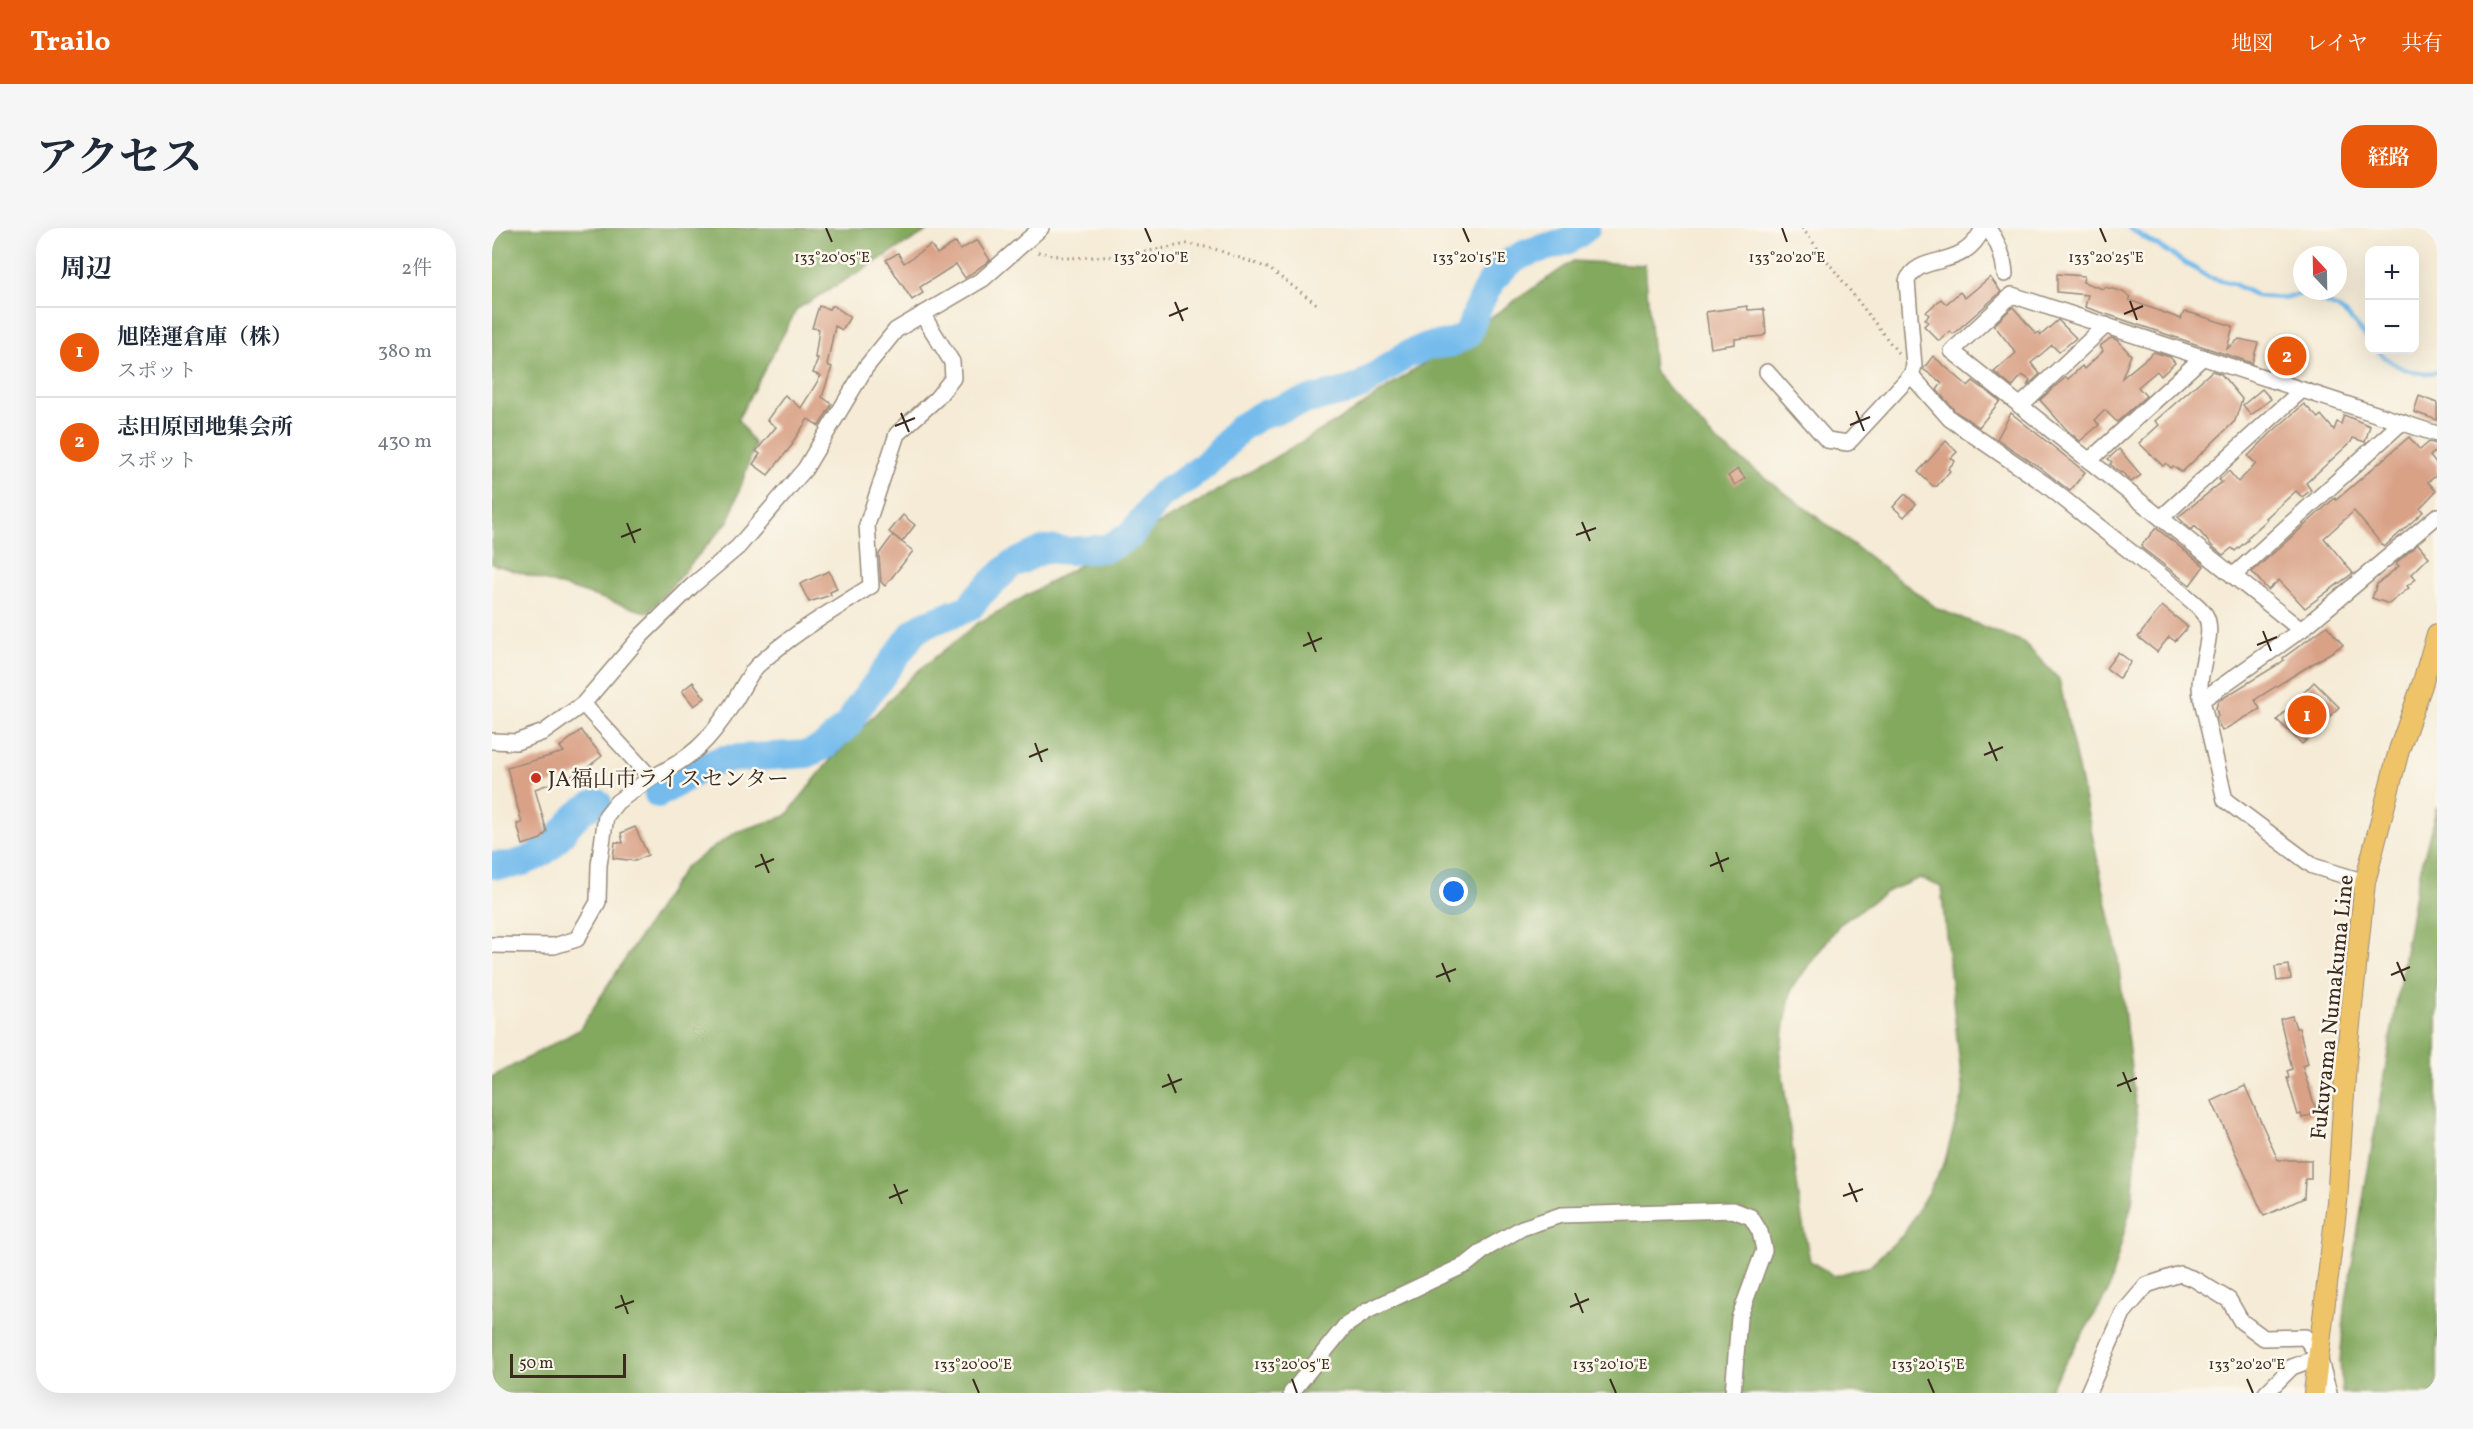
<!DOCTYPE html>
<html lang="ja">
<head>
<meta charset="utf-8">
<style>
	:root { --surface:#fff; --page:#f6f6f7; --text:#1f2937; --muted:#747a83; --line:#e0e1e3; --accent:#ea580c }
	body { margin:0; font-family:Vollkorn,"Noto Serif JP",serif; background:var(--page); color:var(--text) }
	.controls { position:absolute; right:18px; top:18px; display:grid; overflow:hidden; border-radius:12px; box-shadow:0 6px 24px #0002 }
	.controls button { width:54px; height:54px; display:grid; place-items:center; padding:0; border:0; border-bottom:2px solid var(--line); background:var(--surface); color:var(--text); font:30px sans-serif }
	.compass { position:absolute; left:1801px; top:18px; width:54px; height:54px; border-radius:50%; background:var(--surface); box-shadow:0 6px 24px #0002; rotate:338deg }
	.scale { position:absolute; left:18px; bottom:15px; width:116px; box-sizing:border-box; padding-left:6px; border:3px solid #3b2a1e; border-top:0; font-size:16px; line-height:21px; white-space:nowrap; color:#3b2a1e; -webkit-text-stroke:4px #fbf7ec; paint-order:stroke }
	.you { position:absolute; left:962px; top:664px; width:21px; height:21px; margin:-15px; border:4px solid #fff; border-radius:50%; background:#1a73e8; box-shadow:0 0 0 9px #1a73e833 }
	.badge { display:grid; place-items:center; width:39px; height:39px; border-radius:50%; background:var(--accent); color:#fff; font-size:20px; font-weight:700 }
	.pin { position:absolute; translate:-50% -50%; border:3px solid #fff; box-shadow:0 2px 6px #0006 }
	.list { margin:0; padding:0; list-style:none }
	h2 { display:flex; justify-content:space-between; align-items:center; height:78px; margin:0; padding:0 24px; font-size:26px }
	h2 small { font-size:20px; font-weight:400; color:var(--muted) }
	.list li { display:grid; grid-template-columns:39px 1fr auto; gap:18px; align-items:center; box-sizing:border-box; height:90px; padding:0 24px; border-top:2px solid var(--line) }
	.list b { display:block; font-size:22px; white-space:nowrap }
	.list p { margin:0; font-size:20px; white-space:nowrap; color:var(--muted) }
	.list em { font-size:20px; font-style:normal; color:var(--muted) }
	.map { position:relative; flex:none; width:1945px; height:1165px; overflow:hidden; border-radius:24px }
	header { display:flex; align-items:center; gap:36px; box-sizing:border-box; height:84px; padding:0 30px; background:var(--accent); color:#fff }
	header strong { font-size:28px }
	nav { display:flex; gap:33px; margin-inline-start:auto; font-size:21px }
	.intro { display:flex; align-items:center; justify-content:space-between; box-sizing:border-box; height:144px; padding:0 36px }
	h1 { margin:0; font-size:42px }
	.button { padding:15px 27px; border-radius:24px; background:var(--accent); color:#fff; font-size:21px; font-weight:700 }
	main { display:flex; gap:36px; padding:0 36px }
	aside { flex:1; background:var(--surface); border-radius:24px; box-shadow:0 6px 24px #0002 }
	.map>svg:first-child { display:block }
	.forest { fill:#83a95e; stroke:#5f6a3e; stroke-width:1.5; fill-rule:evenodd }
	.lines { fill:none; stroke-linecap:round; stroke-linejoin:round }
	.stream { stroke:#75bced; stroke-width:4.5 }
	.river { stroke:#75bced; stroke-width:28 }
	.building { fill:#d9a186 }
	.minor-casing { stroke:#988a7a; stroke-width:18 }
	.major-casing { stroke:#988a7a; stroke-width:22 }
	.path { stroke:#988a7a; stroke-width:3; stroke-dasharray:1.5 4.5; stroke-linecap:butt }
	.minor { stroke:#fff; stroke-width:15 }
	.major { stroke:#efc469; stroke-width:20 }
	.ticks { fill:none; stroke:#3b2a1e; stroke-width:2 }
	.poi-dot { fill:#c8321e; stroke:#fbf7ec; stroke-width:2 }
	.labels { text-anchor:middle; stroke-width:5; stroke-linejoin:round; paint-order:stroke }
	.poi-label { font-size:22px; fill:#3b2a1e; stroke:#fbf7ec; text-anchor:start }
	.street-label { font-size:22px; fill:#3b2a1e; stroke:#fbf7ec }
	.ticks-label { font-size:15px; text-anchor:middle; fill:#3b2a1e; stroke:#fbf7ec; stroke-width:5; stroke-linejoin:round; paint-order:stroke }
</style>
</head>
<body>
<header>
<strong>Trailo</strong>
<nav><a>地図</a><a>レイヤ</a><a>共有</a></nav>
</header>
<div class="intro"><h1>アクセス</h1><a class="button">経路</a></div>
<main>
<aside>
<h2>周辺<small>2件</small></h2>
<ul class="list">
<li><span class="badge">1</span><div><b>旭陸運倉庫（株）</b><p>スポット</p></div><em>380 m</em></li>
<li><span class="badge">2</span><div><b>志田原団地集会所</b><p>スポット</p></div><em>430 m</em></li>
</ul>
</aside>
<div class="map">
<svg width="1945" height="1165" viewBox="0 0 1945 1165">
	<rect width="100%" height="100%" fill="#fbf7ec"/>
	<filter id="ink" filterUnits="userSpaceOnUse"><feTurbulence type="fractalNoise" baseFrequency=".0167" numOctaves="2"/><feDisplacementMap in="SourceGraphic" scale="12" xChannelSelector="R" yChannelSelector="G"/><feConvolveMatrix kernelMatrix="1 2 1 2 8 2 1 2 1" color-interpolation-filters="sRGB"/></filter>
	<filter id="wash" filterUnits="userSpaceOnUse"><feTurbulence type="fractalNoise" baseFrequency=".008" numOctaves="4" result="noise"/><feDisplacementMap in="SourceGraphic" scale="24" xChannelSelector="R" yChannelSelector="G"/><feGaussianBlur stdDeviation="1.35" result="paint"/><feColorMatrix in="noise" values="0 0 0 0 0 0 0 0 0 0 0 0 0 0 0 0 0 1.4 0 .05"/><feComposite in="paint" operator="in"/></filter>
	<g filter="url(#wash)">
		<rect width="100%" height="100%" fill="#f5ebd6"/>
		<g class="forest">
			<path d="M 0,0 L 440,0 L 305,81 L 246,191 L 263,217 L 237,292 L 156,385 L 0,336 Z"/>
			<path d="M 1081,33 L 1153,37 L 1162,143 L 1222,211 L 1446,381 L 1531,414 L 1567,451 L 1625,724 L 1646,898 L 1640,975 L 1616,1064 L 1555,1165 L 0,1165 L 0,849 L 87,802 L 193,639 L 244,604 L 294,588 L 334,537 L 422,446 L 486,395 L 586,338 L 689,284 L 857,186 ZM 1428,650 L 1449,659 L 1471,867 L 1452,936 L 1412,1006 L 1377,1038 L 1342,1048 L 1318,1033 L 1310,992 L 1288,827 L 1299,761 L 1347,697 L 1394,664 Z"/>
			<path d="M 1945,578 L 1945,1165 L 1850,1165 L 1848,1133 L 1854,1072 L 1924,659 Z"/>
		</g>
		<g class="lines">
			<g class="stream">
				<path d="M 1637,0 L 1718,50 L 1742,56 L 1765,68 L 1791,70 L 1809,66 L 1815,67 L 1846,80 L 1856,88 L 1878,113"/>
				<path d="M 1885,122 C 1902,139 1920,148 1945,144"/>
			</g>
			<g class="river">
				<path d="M 166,566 L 217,536 L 232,531 L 315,526 L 331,519 L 357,496 L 366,480 L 422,404 L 432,397 L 477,380 L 488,366 L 519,337 L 553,321 L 580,323 L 615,320 L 638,308 L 670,266 L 698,249 L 722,230 L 748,200 L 769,187 L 816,172 L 859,162 L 870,157 L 914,127 L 936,118 L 960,115 L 976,106 C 987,75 998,42 1030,27 C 1055,16 1071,20 1094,0"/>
				<path d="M 0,637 C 21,640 46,631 61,616 C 74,601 86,580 106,575"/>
			</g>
		</g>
		<g id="blocks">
			<g class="building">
				<path d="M 485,12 L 498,32 L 473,50 L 464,36 L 428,59 L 431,65 L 420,72 L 394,32 L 406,25 L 412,35 L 439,17 L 445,26 L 464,14 L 468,22 Z"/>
				<path d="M 1565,46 L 1592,48 L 1591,54 L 1611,61 L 1612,59 L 1629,63 L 1638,69 L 1637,72 L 1689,91 L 1692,84 L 1699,85 L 1741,98 L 1735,121 L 1747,111 L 1766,115 L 1760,135 L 1593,79 L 1596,67 L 1565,64 Z"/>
				<path d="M 1498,49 L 1509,64 L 1461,106 L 1458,103 L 1447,113 L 1432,98 L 1436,94 L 1433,91 L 1437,87 L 1434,84 L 1449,71 L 1454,76 L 1468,64 L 1473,70 Z"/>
				<path d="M 327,78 L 337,81 L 339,78 L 342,78 L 358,89 L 350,102 L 343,98 L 335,137 L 340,139 L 330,169 L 340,176 L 327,198 L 316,191 L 300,215 L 301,216 L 276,247 L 261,236 L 268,226 L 264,223 L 284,199 L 275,192 L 293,167 L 309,180 L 329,148 L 321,145 L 326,130 L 323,130 L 327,101 L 320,100 Z"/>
				<path d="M 1255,78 L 1256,82 L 1271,81 L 1272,83 L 1274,105 L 1271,108 L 1243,111 L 1243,116 L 1219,120 L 1214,84 Z"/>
				<path d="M 1521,79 L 1544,106 L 1547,104 L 1549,107 L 1566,92 L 1584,110 L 1567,124 L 1560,117 L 1539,135 L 1548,146 L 1535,158 L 1538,152 L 1530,147 L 1520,159 L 1502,144 L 1524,125 L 1502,97 Z"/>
				<path d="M 1619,110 L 1625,112 L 1639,127 L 1630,150 L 1662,124 L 1678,129 L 1683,135 L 1669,148 L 1665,143 L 1646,159 L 1654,168 L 1625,194 L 1613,182 L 1603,192 L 1607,197 L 1588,213 L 1575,202 L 1548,172 L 1574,149 L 1576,151 L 1590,138 L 1592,141 L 1611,123 L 1608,118 Z"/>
				<path d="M 1441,128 L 1476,158 L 1481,153 L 1508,173 L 1487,199 L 1464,184 L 1445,162 L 1450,155 L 1431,141 Z"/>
				<path d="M 1720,143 L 1729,146 L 1750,171 L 1743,193 L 1690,244 L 1681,238 L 1679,240 L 1674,235 L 1671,238 L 1647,215 L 1667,197 L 1663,193 Z"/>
				<path d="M 1770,161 L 1779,171 L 1759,187 L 1751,177 Z"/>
				<path d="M 1927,168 L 1945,175 L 1945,192 L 1922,184 Z"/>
				<path d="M 1812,176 L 1826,190 L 1829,187 L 1842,202 L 1845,194 L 1849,196 L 1852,187 L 1878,198 L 1873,214 L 1861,210 L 1859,214 L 1814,255 L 1819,262 L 1810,269 L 1804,263 L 1774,290 L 1775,292 L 1755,310 L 1756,312 L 1743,323 L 1740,320 L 1731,327 L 1720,318 L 1703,298 L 1699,302 L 1686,289 L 1730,254 L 1727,252 L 1737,243 L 1746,254 L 1764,236 L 1756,228 L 1780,204 Z"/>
				<path d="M 1519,185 L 1593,244 L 1578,263 L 1550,241 L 1505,211 Z"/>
				<path d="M 1917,209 L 1928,222 L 1937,214 L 1945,216 L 1945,222 L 1938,228 L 1945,237 L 1945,247 L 1936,254 L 1944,263 L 1928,280 L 1931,284 L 1892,319 L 1862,283 L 1832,310 L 1861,345 L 1813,380 L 1787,352 L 1776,362 L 1760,344 L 1834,278 L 1843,270 L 1844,272 Z"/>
				<path d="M 1454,213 L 1465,224 L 1459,230 L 1463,233 L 1456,241 L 1458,243 L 1445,258 L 1441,258 L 1426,244 Z"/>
				<path d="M 1627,221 L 1649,247 L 1639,254 L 1630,244 L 1629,245 L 1618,236 L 1620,234 L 1616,231 Z"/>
				<path d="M 1246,241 L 1253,250 L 1243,257 L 1236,248 Z"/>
				<path d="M 1413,266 L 1424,276 L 1412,289 L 1401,279 Z"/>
				<path d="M 411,287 L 423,297 L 410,314 L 397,304 Z"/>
				<path d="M 1664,300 L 1712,338 L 1698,357 L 1650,320 L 1649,318 Z"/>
				<path d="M 401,307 L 421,323 L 393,358 L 389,354 L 387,326 Z"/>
				<path d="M 1926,316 L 1937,329 L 1920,346 L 1924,351 L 1915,358 L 1917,360 L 1897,376 L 1880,370 L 1885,356 L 1907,338 L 1904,335 Z"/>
				<path d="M 337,343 L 345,361 L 338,364 L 339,367 L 317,374 L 308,356 Z"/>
				<path d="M 1670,378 L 1696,399 L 1683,413 L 1677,409 L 1665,424 L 1646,409 Z"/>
				<path d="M 1835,398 L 1851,417 L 1770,467 L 1763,472 L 1768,481 L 1730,503 L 1724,489 L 1726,488 L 1724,480 L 1726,473 L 1787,436 L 1792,432 L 1791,430 Z"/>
				<path d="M 1626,424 L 1639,434 L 1627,450 L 1614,440 Z"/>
				<path d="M 201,454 L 213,470 L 202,478 L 190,463 Z"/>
				<path d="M 1822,454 L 1847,479 L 1810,516 L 1785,492 Z"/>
				<path d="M 89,502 L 110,528 L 88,545 L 43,561 L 55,604 L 49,611 L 31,617 L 25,596 L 30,595 L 15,540 L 72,524 L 68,519 Z"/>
				<path d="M 143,599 L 156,627 L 143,633 L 121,630 L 123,614 L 131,615 L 129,605 Z"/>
				<path d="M 1797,737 L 1799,751 L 1785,753 L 1783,739 Z"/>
				<path d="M 1800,788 L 1804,800 L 1807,800 L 1816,836 L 1810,838 L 1825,885 L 1810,890 L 1809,886 L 1806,887 L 1795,850 L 1797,850 L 1795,843 L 1800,841 L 1788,791 Z"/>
				<path d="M 1753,858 L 1786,932 L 1819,932 L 1819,951 L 1813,951 L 1812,970 L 1772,988 L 1720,873 Z"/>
			</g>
		</g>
	</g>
	<g filter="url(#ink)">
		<use href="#blocks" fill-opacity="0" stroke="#988a7a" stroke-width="1.5"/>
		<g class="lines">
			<g class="minor-casing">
				<g id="minor">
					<path d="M 1495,0 C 1506,12 1512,30 1513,46"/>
					<path d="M 1275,144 L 1335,212 L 1356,215 L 1419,147 L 1422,138 L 1415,53 C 1428,23 1472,44 1491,0"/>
					<path d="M 1419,147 L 1458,191 L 1553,256 L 1692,366 C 1698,372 1707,378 1712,385 C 1727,405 1701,446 1710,472"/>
					<path d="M 1528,178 L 1614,97"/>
					<path d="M 1945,206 L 1520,67 L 1460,123 L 1809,402 L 1945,288"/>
					<path d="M 1597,233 L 1711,129"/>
					<path d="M 1669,290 L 1810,162"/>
					<path d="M 1741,348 L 1910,194"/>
					<path d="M 1809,402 L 1710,472 L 1733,572 L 1821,638 L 1873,654"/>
					<path d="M 91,476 L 159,550 C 199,530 216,515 240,477 C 248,465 255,449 265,438 C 299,406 340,383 379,358 L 375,297 L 405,206 L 444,171 L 461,150 L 460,134 L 430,86"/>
					<path d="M 0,513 L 24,514 L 52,504 L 91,476 L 149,408 L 200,358 L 246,319 L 313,241 L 374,139 L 404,102 L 491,51 L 549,0"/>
					<path d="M 0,717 L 62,718 L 85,711 L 106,674 L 107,637 L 114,588 L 125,574 L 159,550"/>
					<path d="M 799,1165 L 853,1098 L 875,1083 L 975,1036 L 995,1020 L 1030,1000 L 1069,987 L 1241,982 L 1259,989 L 1268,1004 L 1272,1022 L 1247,1090 L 1241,1165"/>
					<path d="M 1596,1165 L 1631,1085 L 1655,1057 L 1688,1046 L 1702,1051 L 1737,1072 L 1749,1093 L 1772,1110 L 1813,1109 L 1827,1129 L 1837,1165"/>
					<path d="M 1774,1165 L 1800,1139 L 1827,1129"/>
				</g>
			</g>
			<g class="major-casing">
				<path id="major" d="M 1822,1165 L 1845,974 L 1854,834 L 1873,654 L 1907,522 L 1930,457 L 1945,406"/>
			</g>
			<g class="path">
				<path d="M 1310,0 L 1406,125"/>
				<path d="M 546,24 L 574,30 L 631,28 L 695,16 L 720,20 L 776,40 L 825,76"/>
			</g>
			<use href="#minor" class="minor"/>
			<use href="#major" class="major"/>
		</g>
	</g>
	<path class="ticks" d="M 334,0 L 340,14M 653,0 L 659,14M 971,0 L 977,14M 1290,0 L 1295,14M 1608,0 L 1614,14M 1638,73 L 1645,92M 683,74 L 691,93M 1632,86 L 1651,78M 677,88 L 696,80M 1364,183 L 1372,203M 409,185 L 417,204M 1358,197 L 1378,189M 403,198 L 423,190M 1090,294 L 1098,313M 135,295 L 143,315M 1084,307 L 1104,300M 129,309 L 149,301M 1771,403 L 1779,423M 816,404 L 824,424M 1765,417 L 1785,409M 811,418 L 830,410M 1497,514 L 1505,533M 543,515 L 550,534M 1492,527 L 1511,519M 537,529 L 556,521M 1224,624 L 1231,644M 269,626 L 277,645M 1218,638 L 1237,630M 263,639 L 282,631M 1905,734 L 1913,753M 950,735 L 958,754M 1899,747 L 1918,739M 944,749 L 964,741M 1631,844 L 1639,864M 676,846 L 684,865M 1625,858 L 1645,850M 670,859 L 690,851M 1357,955 L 1365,974M 402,956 L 410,976M 1351,968 L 1371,961M 397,970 L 416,962M 1083,1065 L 1091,1085M 129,1067 L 136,1086M 1078,1079 L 1097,1071M 123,1080 L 142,1073M 481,1151 L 487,1165M 800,1151 L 805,1165M 1118,1151 L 1124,1165M 1436,1151 L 1442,1165M 1755,1151 L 1761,1165"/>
	<circle class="poi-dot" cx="44" cy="550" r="6"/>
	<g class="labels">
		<g class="poi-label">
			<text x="56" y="558">JA福山市ライスセンター</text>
		</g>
		<g class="street-label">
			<text transform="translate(1839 779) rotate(-84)" y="8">Fukuyama Numakuma Line</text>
		</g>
	</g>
	<g class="ticks-label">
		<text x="340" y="34">133°20'05"E</text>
		<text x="659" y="34">133°20'10"E</text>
		<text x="977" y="34">133°20'15"E</text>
		<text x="1295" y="34">133°20'20"E</text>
		<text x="1614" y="34">133°20'25"E</text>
		<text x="481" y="1141">133°20'00"E</text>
		<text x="800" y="1141">133°20'05"E</text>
		<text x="1118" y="1141">133°20'10"E</text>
		<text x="1436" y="1141">133°20'15"E</text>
		<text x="1755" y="1141">133°20'20"E</text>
	</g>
</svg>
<div class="controls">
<button>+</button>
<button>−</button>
</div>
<svg class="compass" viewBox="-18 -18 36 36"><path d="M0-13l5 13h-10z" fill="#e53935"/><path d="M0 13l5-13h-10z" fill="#747a83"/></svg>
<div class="scale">50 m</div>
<div class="you"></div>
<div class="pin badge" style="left:1815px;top:487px">1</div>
<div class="pin badge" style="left:1795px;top:128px">2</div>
</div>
</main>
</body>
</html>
